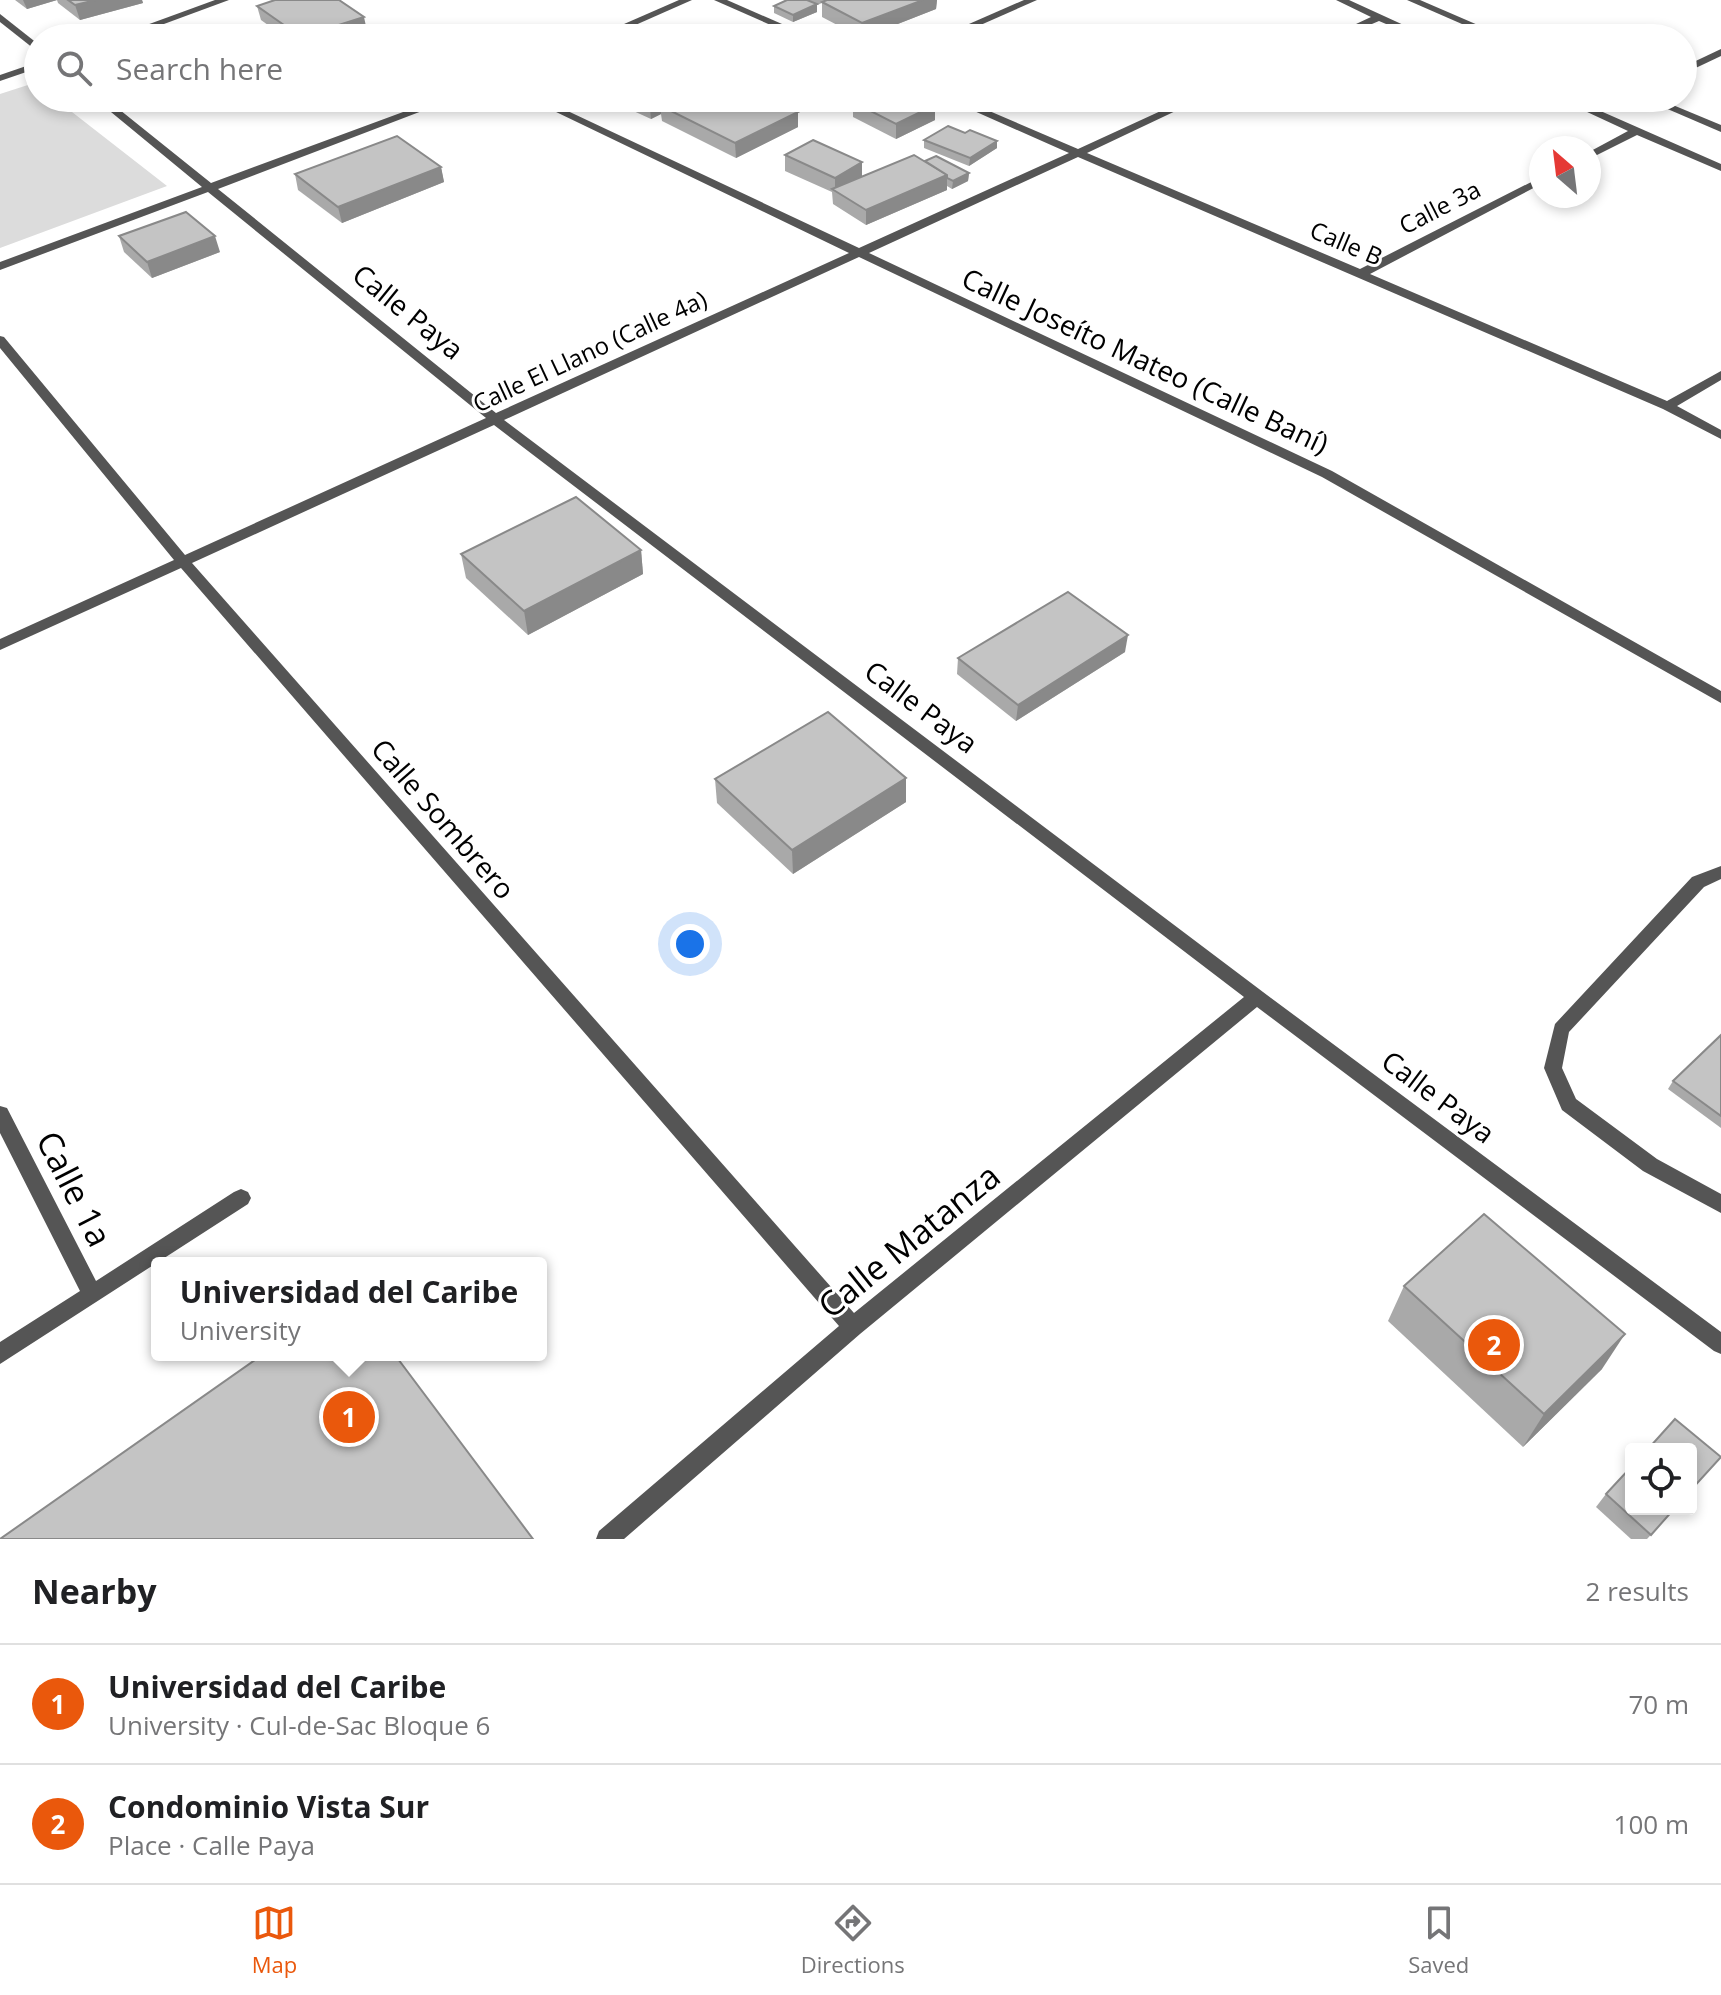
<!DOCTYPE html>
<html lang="en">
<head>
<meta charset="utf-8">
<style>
	:root { --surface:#fff; --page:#f2f2f2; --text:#202124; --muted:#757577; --line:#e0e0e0; --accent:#ea580c }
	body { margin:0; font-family:"Open Sans",sans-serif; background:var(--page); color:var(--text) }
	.controls { position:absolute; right:24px; bottom:24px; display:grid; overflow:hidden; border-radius:8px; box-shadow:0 4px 12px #0003 }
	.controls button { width:72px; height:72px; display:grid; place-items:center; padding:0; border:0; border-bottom:2px solid var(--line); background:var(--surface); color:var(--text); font:40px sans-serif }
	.compass { position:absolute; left:1529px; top:136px; width:72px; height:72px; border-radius:50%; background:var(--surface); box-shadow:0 4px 12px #0003; rotate:332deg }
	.you { position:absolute; left:690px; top:944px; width:28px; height:28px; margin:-20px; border:6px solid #fff; border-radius:50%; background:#1a73e8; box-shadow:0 0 0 12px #1a73e833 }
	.badge { display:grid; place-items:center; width:52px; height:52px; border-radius:50%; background:var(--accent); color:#fff; font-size:26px; font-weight:700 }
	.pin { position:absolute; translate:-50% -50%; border:4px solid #fff; box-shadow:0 2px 8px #0006 }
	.popup { position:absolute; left:151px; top:1257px; width:396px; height:104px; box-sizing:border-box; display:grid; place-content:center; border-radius:8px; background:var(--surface); filter:drop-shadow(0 2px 6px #0005); font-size:26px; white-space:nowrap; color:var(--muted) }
	.popup b { font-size:30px; color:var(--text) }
	.popup::after { content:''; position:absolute; left:50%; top:100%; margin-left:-16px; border:16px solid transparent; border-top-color:var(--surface) }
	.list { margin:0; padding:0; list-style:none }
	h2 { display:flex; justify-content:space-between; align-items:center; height:104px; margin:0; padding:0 32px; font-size:34px }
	h2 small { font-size:26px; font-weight:400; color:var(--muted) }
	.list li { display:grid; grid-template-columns:52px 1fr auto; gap:24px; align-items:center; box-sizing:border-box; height:120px; padding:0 32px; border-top:2px solid var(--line) }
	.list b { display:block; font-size:30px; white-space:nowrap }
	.list p { margin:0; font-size:26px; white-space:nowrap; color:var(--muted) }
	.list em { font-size:26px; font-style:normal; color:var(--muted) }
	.icon { flex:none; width:44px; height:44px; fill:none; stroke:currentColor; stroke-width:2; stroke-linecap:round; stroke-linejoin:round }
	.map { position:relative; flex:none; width:1721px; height:1539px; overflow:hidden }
	.search { position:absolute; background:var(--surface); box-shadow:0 4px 12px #0003; left:24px; right:24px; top:24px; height:88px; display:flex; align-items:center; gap:20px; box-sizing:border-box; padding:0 28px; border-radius:44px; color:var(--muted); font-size:30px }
	.sheet { height:344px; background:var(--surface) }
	nav { display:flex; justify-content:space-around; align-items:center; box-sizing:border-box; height:112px; border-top:2px solid var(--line); background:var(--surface); font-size:22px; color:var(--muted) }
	nav a { display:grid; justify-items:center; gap:4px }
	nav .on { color:var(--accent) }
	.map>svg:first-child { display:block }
	.green { fill:#dcdcdc }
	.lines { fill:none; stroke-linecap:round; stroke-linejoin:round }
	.service { fill:#555; fill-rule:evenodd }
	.minor { fill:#555; fill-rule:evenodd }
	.wall { fill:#a9a9a9 }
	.shaded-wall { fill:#898989 }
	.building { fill:#c4c4c4; stroke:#898989; stroke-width:2 }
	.labels { text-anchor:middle; stroke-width:6; stroke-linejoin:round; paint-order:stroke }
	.far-street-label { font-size:24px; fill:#000; stroke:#fff }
	.street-label { font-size:28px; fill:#000; stroke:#fff }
	.near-street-label { font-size:34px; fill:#000; stroke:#fff }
</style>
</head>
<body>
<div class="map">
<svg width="1721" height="1539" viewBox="0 0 1721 1539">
	<rect width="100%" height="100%" fill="#fff"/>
	<path class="green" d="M 34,83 L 38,86 L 38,98 L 54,98 L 167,186 L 0,248 L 0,94 Z"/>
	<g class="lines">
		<g class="service">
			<path d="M 1407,0 L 1420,0 L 1508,38 L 1494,38 Z"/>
			<path d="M 1721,49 L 1721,56 L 1683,74 L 1683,67 Z"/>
			<path d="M 1642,98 L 1656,98 L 1721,125 L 1721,132 Z"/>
			<path d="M 1721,866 L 1721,879 L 1704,887 L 1569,1032 L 1562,1068 L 1576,1099 L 1657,1159 L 1721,1194 L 1721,1213 L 1643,1171 L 1562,1110 L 1544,1068 L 1555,1024 L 1692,877 Z"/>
		</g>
		<g class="minor">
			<path d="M 215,0 L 229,0 L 126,38 L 111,38 Z"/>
			<path d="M 679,0 L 692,0 L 606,38 L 592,38 Z"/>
			<path d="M 714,0 L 727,0 L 814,38 L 800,38 Z"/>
			<path d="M 1024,0 L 1037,0 L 951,38 L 937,38 Z"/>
			<path d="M 1336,0 L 1349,0 L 1432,38 L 1419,38 L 1379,21 L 1339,38 L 1326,38 L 1371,17 Z"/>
			<path d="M 0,14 L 38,44 L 38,52 L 0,22 Z"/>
			<path d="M 38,62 L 38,68 L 0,81 L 0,75 Z"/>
			<path d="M 94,98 L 105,98 L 211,183 L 441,98 L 456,98 L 218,189 L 496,413 L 849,253 L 527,98 L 540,98 L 859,248 L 1069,153 L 945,98 L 959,98 L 1078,149 L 1189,98 L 1203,98 L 1087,153 L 1360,269 L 1541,177 L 1541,184 L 1370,274 L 1667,401 L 1721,371 L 1721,380 L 1677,406 L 1721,430 L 1721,439 L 1663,409 L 1078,157 L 869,253 L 1332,471 L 1721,691 L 1721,703 L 1322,477 L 859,257 L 504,420 L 1263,992 L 1721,1332 L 1721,1354 L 1714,1351 L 1257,1007 L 860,1334 L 624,1539 L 596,1539 L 599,1531 L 839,1326 L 181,568 L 0,650 L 0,639 L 174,560 L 0,348 L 0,336 L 4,337 L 185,555 L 486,418 L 208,192 L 0,270 L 0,262 L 202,187 ZM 494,425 L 1244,997 L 854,1313 L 192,563 Z"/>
			<path d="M 1557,98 L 1571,98 L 1721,164 L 1721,171 L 1637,135 L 1589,159 L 1589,152 L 1628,131 Z"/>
			<path d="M 0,1106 L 7,1108 L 96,1281 L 234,1192 L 241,1189 L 248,1192 L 251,1198 L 248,1204 L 0,1364 L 0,1342 L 80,1291 L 0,1133 Z"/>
		</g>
	</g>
	<g class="wall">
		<path d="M 15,0 L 57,0 L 27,9 Z"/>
		<path d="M 57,0 L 142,0 L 143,3 L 80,20 L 58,3 Z"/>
		<path d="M 808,0 L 937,0 L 936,9 L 862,38 L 822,17 L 822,3 L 817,5 L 817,12 L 793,22 L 774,13 L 774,6 Z"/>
		<path d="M 257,6 L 367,31 L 346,38 L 286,38 L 261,20 Z"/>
		<path d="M 605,98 L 768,98 L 798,112 L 798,127 L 736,158 L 662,121 L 661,114 L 651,119 Z"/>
		<path d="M 853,102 L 935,120 L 896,139 L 853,117 Z"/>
		<path d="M 924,140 L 997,148 L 969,166 L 924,148 Z"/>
		<path d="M 785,155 L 862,176 L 925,161 L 969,173 L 968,181 L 952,189 L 947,186 L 947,190 L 866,225 L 833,204 L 832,192 L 785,171 Z"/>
		<path d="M 441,167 L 444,182 L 342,223 L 298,190 L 295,174 Z"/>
		<path d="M 119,236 L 220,252 L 152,278 L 124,252 Z"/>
		<path d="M 641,550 L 643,574 L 528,635 L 466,578 L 461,554 Z"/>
		<path d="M 1125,652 L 1016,721 L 957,674 L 958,658 Z"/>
		<path d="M 715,779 L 906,802 L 793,874 L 717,803 Z"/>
		<path d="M 1721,1035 L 1721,1128 L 1668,1089 L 1673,1081 Z"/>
		<path d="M 1404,1286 L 1602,1369 L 1523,1447 L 1388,1321 Z"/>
		<path d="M 1606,1494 L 1675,1509 L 1647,1539 L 1631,1539 L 1596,1507 Z"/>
	</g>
	<g class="shaded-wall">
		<path d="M 23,0 L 57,0 L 27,9 Z"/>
		<path d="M 96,0 L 142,0 L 143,3 L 80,20 L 75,5 Z"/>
		<path d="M 923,0 L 937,0 L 936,9 L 862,38 L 862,23 Z"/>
		<path d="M 817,4 L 817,12 L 793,22 L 793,15 Z"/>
		<path d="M 364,17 L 367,31 L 346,38 L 302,38 Z"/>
		<path d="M 649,98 L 693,98 L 661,106 L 661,114 L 651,119 Z"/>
		<path d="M 935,105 L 935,120 L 896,139 L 896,124 Z"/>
		<path d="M 798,112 L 798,127 L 736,158 L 735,143 Z"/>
		<path d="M 997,141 L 997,148 L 969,166 L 970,158 Z"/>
		<path d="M 862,162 L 862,177 L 835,190 L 835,178 Z"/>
		<path d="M 441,167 L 444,182 L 342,223 L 338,207 Z"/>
		<path d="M 969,173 L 968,181 L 952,189 L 953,181 Z"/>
		<path d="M 947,175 L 947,190 L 866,225 L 866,210 Z"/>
		<path d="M 215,236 L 220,252 L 152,278 L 147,262 Z"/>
		<path d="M 641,550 L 643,574 L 528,635 L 524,611 Z"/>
		<path d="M 1128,635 L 1125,652 L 1016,721 L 1018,705 Z"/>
		<path d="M 906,778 L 906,802 L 793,874 L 792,850 Z"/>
		<path d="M 1625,1334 L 1602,1369 L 1523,1447 L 1544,1414 Z"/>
	</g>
	<g class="building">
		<path d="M 68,0 L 96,0 L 75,5 Z"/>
		<path d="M 275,0 L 339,0 L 364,17 L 301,37 L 257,6 Z"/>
		<path d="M 787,0 L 807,0 L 817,4 L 793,15 L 774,6 Z"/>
		<path d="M 827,0 L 923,0 L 862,23 L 822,2 Z"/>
		<path d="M 626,29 L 647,38 L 607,38 Z"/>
		<path d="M 678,98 L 768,98 L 798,112 L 735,143 L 661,106 Z"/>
		<path d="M 862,98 L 921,98 L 935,105 L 896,124 L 853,102 Z"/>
		<path d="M 948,126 L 965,133 L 970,130 L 997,141 L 970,158 L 924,140 Z"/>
		<path d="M 397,136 L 441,167 L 338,207 L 295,174 Z"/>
		<path d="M 813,140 L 862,162 L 835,178 L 785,155 Z"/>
		<path d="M 914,155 L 947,175 L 866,210 L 832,189 Z"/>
		<path d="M 936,156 L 969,173 L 953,181 L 947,178 L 947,175 L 925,161 Z"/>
		<path d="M 186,212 L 215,236 L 147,262 L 119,236 Z"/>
		<path d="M 576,497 L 641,550 L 524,611 L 461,554 Z"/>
		<path d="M 1068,592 L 1128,635 L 1018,705 L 958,658 Z"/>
		<path d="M 828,712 L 906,778 L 792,850 L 715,779 Z"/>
		<path d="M 1721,1035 L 1721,1116 L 1673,1081 Z"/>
		<path d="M 1484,1214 L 1625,1334 L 1544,1414 L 1404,1286 Z"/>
		<path d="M 262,1355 L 395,1355 L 533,1539 L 0,1539 Z"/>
		<path d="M 1675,1419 L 1721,1457 L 1691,1490 L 1691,1449 L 1648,1449 Z"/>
		<path d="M 1631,1467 L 1631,1509 L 1674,1509 L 1651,1535 L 1606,1494 Z"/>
	</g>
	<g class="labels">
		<g class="far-street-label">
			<text transform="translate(1440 208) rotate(-27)" y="8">Calle 3a</text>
			<text transform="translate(1346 244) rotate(23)" y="8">Calle B</text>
			<text transform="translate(590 352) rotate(-25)" y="8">Calle El Llano (Calle 4a)</text>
		</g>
		<g class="street-label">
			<text transform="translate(408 312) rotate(39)" y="10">Calle Paya</text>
			<text transform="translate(1145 361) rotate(25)" y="10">Calle Joseíto Mateo (Calle Baní)</text>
			<text transform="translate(921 707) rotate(37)" y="10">Calle Paya</text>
			<text transform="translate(443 819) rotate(49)" y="10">Calle Sombrero</text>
			<text transform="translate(1438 1097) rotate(37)" y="10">Calle Paya</text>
		</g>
		<g class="near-street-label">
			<text transform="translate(74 1189) rotate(63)" y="12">Calle 1a</text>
			<text transform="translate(909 1241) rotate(-39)" y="12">Calle Matanza</text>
		</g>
	</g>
</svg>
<div class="controls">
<button><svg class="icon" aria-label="locate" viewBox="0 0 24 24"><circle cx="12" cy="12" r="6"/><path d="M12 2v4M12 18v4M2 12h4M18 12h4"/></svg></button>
</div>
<svg class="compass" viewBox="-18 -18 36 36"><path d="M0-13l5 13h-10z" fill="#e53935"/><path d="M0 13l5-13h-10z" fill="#757577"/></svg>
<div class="you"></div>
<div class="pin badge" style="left:349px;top:1417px">1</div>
<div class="popup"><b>Universidad del Caribe</b>University</div>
<div class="pin badge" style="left:1494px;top:1345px">2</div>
<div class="search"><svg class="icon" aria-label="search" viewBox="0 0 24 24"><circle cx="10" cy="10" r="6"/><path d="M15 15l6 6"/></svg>Search here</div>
</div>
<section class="sheet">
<h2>Nearby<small>2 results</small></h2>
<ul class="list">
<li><span class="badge">1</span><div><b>Universidad del Caribe</b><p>University · Cul-de-Sac Bloque 6</p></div><em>70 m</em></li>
<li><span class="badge">2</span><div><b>Condominio Vista Sur</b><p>Place · Calle Paya</p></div><em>100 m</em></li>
</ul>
</section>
<nav>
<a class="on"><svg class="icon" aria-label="map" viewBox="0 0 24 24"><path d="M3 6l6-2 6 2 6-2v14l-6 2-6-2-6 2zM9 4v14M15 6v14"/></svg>Map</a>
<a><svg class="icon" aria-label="directions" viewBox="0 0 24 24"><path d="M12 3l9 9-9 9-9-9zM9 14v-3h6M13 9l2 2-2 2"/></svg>Directions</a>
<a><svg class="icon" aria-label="saved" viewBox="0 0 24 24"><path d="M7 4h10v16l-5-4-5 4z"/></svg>Saved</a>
</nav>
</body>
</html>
